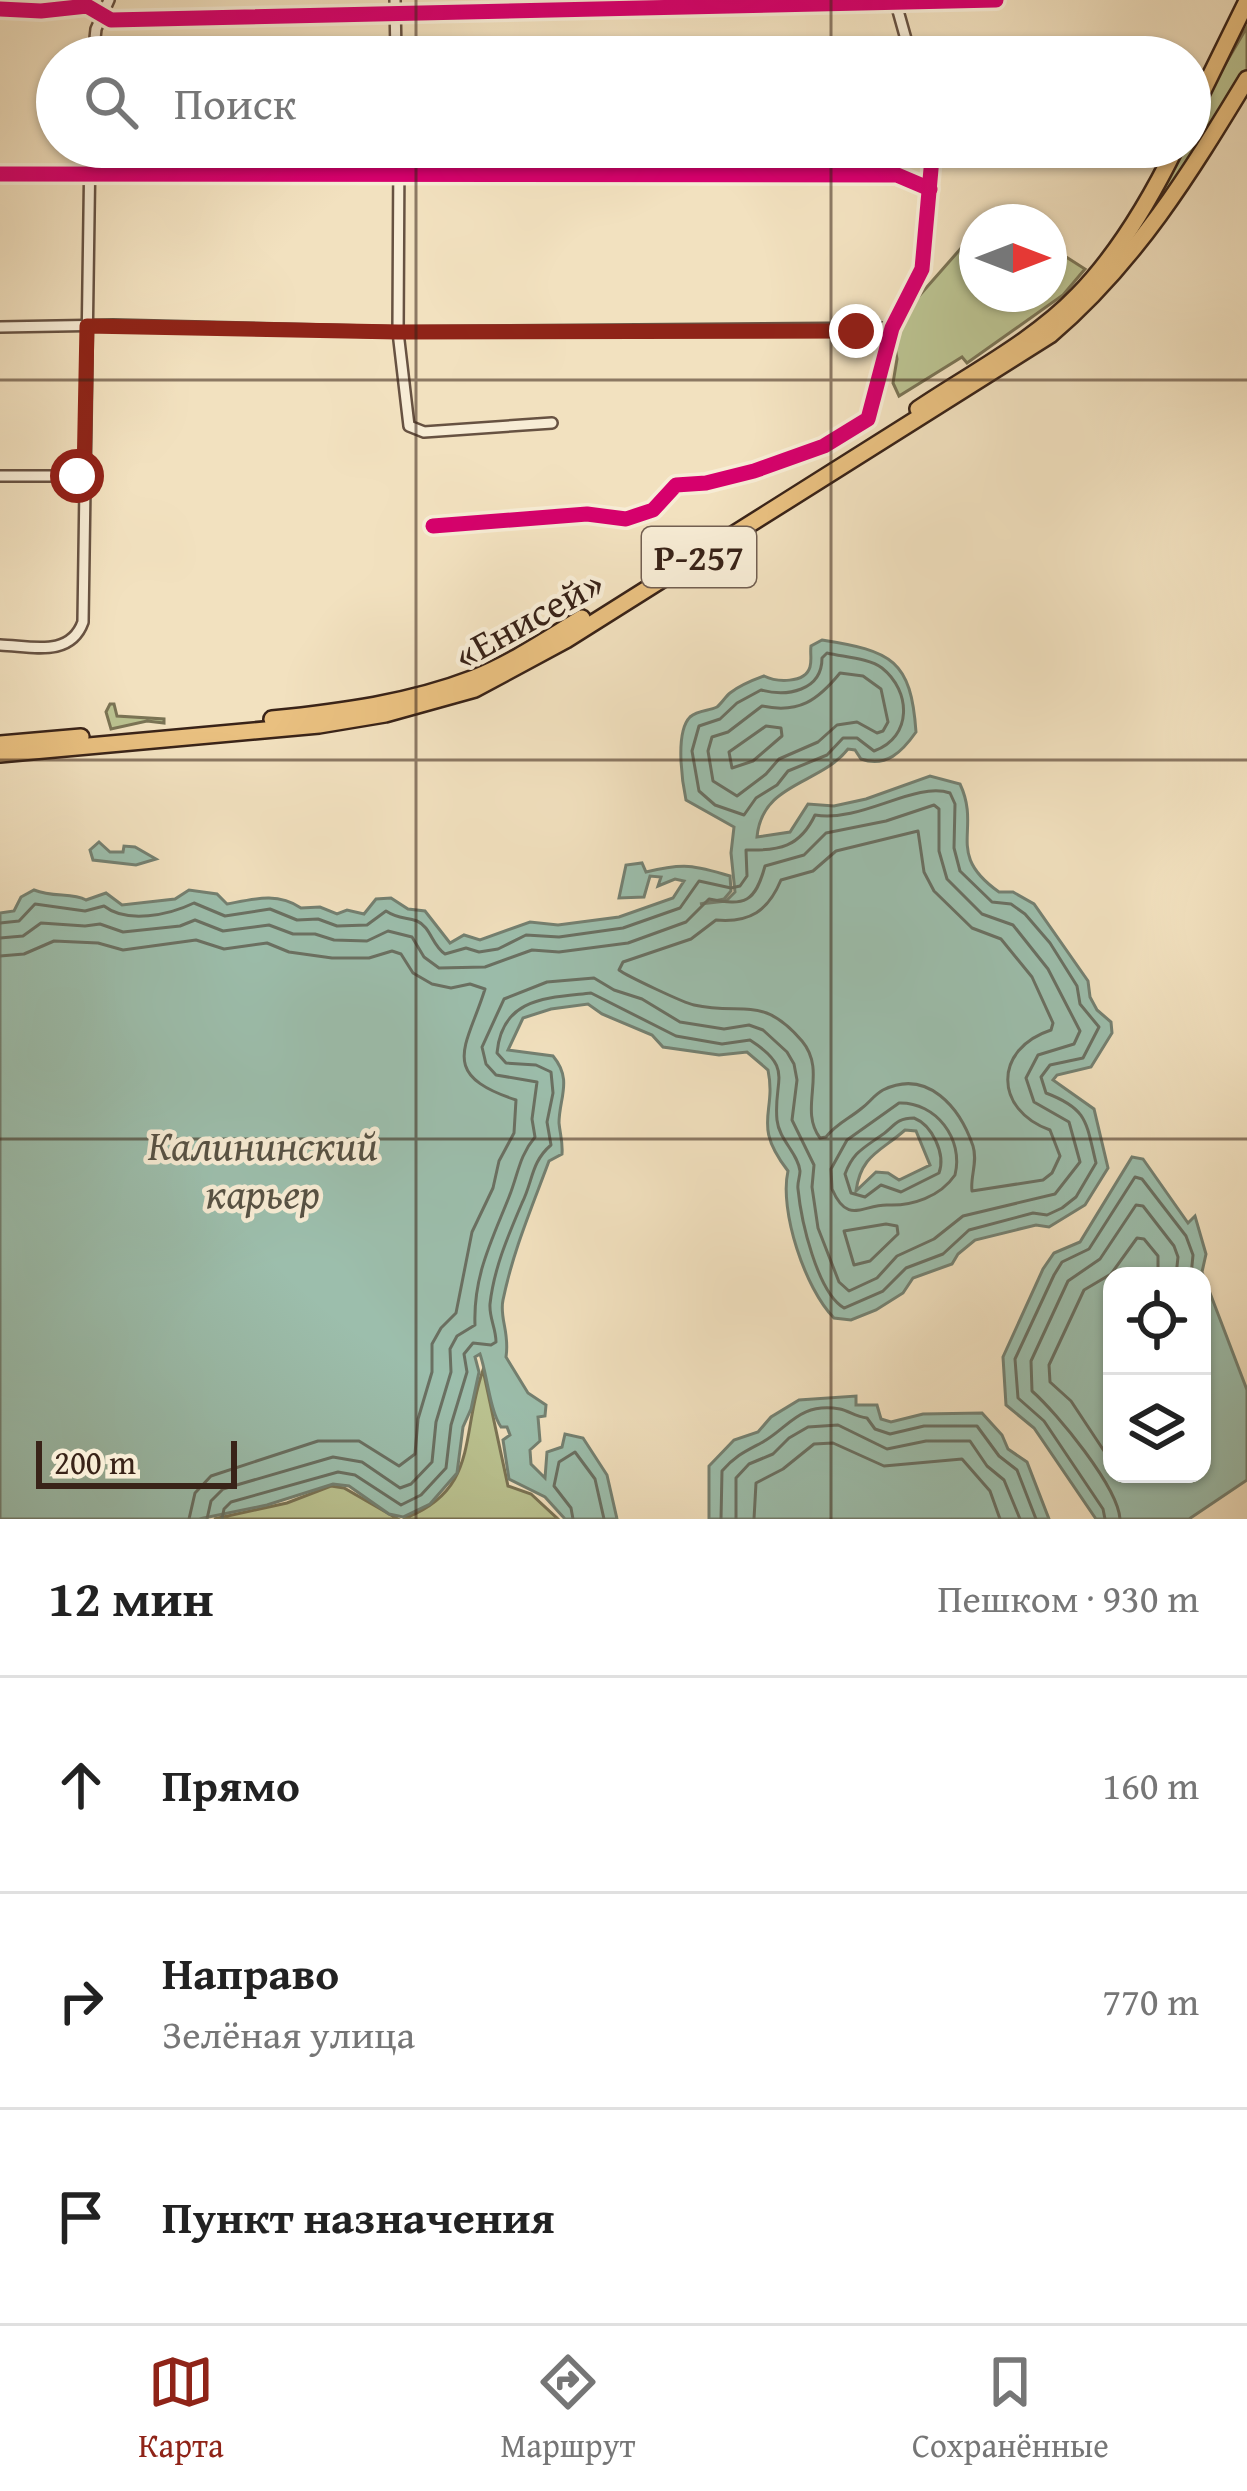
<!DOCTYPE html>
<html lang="ru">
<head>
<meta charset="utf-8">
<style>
	:root { --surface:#fff; --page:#f6f6f6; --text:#222; --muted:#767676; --line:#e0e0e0; --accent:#8f2418 }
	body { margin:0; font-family:"Gentium Book Plus",serif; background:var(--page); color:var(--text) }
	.controls { position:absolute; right:36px; bottom:36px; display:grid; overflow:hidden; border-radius:24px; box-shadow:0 3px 9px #0004 }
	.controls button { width:108px; height:108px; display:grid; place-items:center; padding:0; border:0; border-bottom:3px solid var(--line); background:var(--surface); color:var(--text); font:60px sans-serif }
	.compass { position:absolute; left:959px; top:204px; width:108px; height:108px; border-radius:50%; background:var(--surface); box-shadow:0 3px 9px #0004; rotate:90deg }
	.scale { position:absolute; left:36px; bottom:30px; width:201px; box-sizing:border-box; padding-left:12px; border:6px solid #392318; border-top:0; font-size:33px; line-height:42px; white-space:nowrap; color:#392318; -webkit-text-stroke:9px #f7ecd5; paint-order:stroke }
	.stop { position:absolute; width:36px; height:36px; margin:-27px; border:9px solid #8f2418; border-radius:50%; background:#fff }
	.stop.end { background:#8f2418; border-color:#fff; box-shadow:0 3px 12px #0008 }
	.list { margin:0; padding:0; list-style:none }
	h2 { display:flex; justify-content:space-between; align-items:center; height:156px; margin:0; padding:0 48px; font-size:51px }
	h2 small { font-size:39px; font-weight:400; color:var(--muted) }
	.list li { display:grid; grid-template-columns:78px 1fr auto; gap:36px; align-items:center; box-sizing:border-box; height:216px; padding:0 48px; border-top:3px solid var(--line) }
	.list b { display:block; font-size:45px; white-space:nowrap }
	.list p { margin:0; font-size:39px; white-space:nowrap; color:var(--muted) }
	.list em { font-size:39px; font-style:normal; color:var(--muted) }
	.icon { flex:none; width:66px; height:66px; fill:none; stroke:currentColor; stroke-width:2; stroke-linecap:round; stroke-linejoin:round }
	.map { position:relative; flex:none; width:1247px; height:1519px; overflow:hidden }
	.search { position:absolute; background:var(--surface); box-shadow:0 3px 9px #0004; left:36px; right:36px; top:36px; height:132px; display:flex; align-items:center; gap:30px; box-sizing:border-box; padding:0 42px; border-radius:66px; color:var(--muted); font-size:45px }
	.sheet { height:804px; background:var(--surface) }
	nav { display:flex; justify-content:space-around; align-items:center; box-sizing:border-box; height:168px; border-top:3px solid var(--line); background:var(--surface); font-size:33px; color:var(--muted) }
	nav a { display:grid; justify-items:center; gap:6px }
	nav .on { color:var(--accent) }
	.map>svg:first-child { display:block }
	.green { fill:#bbc391; stroke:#7a7354; stroke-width:3 }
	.water { fill:#9cbeac; stroke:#748071; stroke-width:3; fill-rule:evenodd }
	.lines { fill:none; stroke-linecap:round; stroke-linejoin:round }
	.shore { stroke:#6a7062; stroke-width:3 }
	.minor-casing { stroke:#675242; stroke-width:14 }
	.highway-casing { stroke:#392318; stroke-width:20 }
	.minor { stroke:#f7ecd5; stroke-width:9 }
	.highway { stroke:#e9c080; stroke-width:15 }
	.cycleway-casing { stroke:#f7ecd5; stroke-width:22 }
	.cycleway { stroke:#d6006c; stroke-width:15 }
	.route { stroke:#8f2418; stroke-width:15 }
	.grid { fill:none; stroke:#392318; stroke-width:3; stroke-opacity:0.55 }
	.labels { text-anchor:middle; stroke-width:9; stroke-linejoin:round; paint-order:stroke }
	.shield { fill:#f7ecd5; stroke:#725f51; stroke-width:3 }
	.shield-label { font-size:36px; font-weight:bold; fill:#392318 }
	.street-label { font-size:39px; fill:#392318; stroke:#f7ecd5 }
	.water-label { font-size:42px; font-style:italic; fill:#575244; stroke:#f7ecd5 }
</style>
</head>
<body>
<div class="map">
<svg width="1247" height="1519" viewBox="0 0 1247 1519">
	<rect width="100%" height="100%" fill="#f2e1bf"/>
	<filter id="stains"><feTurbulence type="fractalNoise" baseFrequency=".00167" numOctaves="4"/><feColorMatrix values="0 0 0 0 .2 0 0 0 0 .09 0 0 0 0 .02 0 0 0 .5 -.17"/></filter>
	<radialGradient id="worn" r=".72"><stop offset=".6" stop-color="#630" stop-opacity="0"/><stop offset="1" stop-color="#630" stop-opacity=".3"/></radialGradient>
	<g class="green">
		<path d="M 1247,27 L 1247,71 L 1185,175 L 1159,214 L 1082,297 L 1180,147 L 1190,147 L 1190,126 L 1196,114 Z"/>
		<path d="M 977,230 L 977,294 L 1049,294 L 1049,246 L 1085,269 L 1063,295 L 967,363 L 962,357 L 899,396 L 893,383 L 897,359 L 894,341 L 905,312 Z"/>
		<path d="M 110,704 L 114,704 L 117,716 L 164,719 L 164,723 L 147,721 L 111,729 L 106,712 Z"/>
		<path d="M 483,1370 L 508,1486 L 531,1494 L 558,1519 L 403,1519 C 480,1490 460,1435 483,1370 Z"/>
		<path d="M 331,1486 L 344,1488 L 398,1519 L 214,1519 L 287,1503 Z"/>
	</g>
	<g class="water">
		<path d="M 822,640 C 892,651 911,660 916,732 C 902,752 886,768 861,759 L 855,750 L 848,749 C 820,785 762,782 757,837 L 790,832 L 808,804 L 834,806 L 866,799 L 930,776 L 960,784 C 982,831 944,853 999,892 L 1013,892 L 1034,904 L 1088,981 L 1090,997 L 1097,1010 L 1111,1022 L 1112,1033 L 1091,1067 L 1057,1075 L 1053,1080 L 1094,1109 L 1108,1168 L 1085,1205 L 1049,1227 L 1036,1225 L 975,1240 L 958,1254 L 952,1264 L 913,1278 L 903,1293 L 876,1310 L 851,1320 L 834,1318 C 805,1289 779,1210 788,1171 C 751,1123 777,1114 768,1070 L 747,1052 L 719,1055 L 663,1047 L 652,1035 L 602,1014 L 588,1004 L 551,1009 L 523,1018 L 508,1050 L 553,1056 C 573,1080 559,1098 559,1123 C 560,1134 563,1142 562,1154 L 549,1161 C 532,1207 513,1251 503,1300 C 499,1318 510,1332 506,1357 L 528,1393 L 546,1405 L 545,1416 L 538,1417 L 540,1441 L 530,1450 L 531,1464 L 545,1478 L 547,1452 L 562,1447 L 565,1434 L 583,1438 L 607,1475 L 617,1519 L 565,1519 L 545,1497 L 509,1479 L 503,1440 L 510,1435 L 507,1427 L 501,1427 C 490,1411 487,1374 480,1354 L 475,1357 L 479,1372 L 471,1409 L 463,1427 L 457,1473 L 430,1504 L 403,1517 L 389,1514 L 349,1486 L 333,1484 L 267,1505 L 199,1519 L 0,1519 L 0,913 L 14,911 L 21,897 L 34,890 C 54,898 72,892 86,900 L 106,893 L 122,905 L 175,899 L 189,890 L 217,894 L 227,904 C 254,899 277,892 301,908 L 320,907 L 337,914 L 347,910 L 364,914 L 376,899 L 391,898 L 408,909 L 425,911 L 450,943 L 464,935 L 480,940 L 530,922 L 558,925 L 619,917 L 673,898 L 684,881 L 675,879 L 658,886 L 661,877 L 650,876 L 644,897 L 619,898 L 626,865 L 642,863 L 646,872 C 683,863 694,865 730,876 L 731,891 L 724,899 L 700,904 L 726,901 L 735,892 L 731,853 L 734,827 L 686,800 C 682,781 675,732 690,717 C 698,710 709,711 717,707 C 721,704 726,696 730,693 C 739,686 753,680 764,676 C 776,682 805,684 810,667 C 812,660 810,653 811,646 ZM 905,1130 L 916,1131 L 930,1165 L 899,1180 L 888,1173 L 876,1172 L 856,1191 C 861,1155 880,1152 905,1130 Z"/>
		<path d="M 99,842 L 110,852 L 123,852 L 124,846 L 135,847 L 156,859 L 136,865 L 93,860 L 90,850 Z"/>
		<path d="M 1132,1157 L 1143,1159 L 1188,1223 L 1195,1216 L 1206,1254 L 1202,1272 L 1247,1390 L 1247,1480 L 1189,1519 L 1096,1519 L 1034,1428 L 1006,1405 L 1003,1357 L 1043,1269 L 1054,1253 L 1080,1242 ZM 1112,1276 L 1202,1276 L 1202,1474 L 1112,1474 Z"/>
		<path d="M 856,1396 L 856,1405 L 877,1405 L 881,1419 L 891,1422 L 923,1414 L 982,1413 L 1002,1435 L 1008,1449 L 1027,1462 L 1049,1519 L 709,1519 L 709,1466 L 734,1440 L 758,1432 L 771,1417 L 799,1400 Z"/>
	</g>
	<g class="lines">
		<g class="shore">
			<path d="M 827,653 C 843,657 869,658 882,668 C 911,691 913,737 874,751 L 857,738 L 843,738 L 827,755 L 788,771 L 777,785 L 756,798 L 744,815 L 715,805 L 699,791 L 692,751 L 699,726 L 720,719 L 737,703 L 761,690 C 787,697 822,691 822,658 Z"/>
			<path d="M 840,673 L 863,676 L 881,689 L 888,722 L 883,731 L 877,733 L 857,722 L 837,725 L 818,742 L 779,759 L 766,774 L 737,796 L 713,781 L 708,751 L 712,737 L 728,732 L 762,706 C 799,714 818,700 840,673 Z"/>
			<path d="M 766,726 L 781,728 L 782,736 L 753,761 L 732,768 L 729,752 Z"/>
			<path d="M 918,831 L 924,872 L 934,891 L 972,928 L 1001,939 L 1032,977 L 1053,1023 L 1051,1030 C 993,1049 994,1110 1050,1130 L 1060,1156 L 1052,1173 L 1043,1180 L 972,1191 C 970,1177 978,1162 973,1146 C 960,1108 928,1068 883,1090 C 874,1095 870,1102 862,1108 C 849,1119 837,1123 826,1137 L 820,1138 C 798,1109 828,1072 802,1041 C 762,994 743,1016 694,1005 C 684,1003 627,976 619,970 L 623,962 L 691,939 L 716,920 C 750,923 768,911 781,880 L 813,871 L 836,851 Z"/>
			<path d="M 0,923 L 19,921 L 35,904 L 85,911 L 104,906 C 127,924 169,915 194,903 L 225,916 L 270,909 L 297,920 L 318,919 L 337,926 L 367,925 L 386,911 C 398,919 405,917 417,921 C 431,927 432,946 445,954 L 466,948 L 479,952 L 498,949 L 526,935 L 559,937 L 623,928 L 680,908 L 699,881 L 731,888 L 740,886 L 747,876 L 746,850 C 779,851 800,847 815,815 C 861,823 915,781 950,793 L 955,804 L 954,848 L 960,871 L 992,902 L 1011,904 L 1025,914 L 1050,943 L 1077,986 L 1080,1004 L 1099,1027 L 1083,1058 L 1050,1065 L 1041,1077 L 1046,1093 C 1088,1109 1086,1122 1096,1163 L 1076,1197 L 1062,1208 L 1047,1215 L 1033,1213 L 969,1230 L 943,1254 L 906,1268 L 883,1291 L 844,1308 C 817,1292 801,1220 798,1189 C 797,1183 800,1177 800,1171 C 798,1153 779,1140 777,1120 C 773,1079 795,1069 750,1040 L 722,1044 L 676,1036 L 591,993 C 547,998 502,997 497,1053 L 506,1063 L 536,1065 L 551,1072 L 553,1093 L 547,1122 L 551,1145 C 531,1162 533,1181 522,1203 C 508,1236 494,1268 490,1304 C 489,1318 496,1328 496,1342 L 491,1345 L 473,1343 L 464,1354 L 467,1372 L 451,1425 L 446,1468 L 421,1495 L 401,1505 L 355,1475 L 338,1472 L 231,1502 L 224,1509 L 222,1519"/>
			<path d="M 0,938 L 23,936 L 41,923 L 85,926 L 100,924 L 123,932 L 180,926 L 195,920 L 223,931 L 269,925 L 293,934 L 315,934 L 334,940 L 367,941 L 388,931 L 412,937 L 424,957 L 439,968 L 485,967 L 532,950 L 559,952 L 628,943 L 686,922 L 709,899 C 745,906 755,903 765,866 L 804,855 L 826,833 L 886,821 L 934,805 L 939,809 L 939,851 L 947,879 L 982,914 L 1013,925 L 1048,969 L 1080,1031 L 1074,1044 L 1038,1055 L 1026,1078 L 1034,1102 L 1069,1122 L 1080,1162 L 1055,1194 L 963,1216 L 934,1239 L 897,1256 L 877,1278 L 849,1291 L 839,1282 L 818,1228 L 812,1187 L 814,1165 L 792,1120 L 797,1080 L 794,1064 L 787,1052 L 763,1030 L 749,1025 L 724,1029 L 680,1022 L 642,999 L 614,990 L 594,978 L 547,982 L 504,999 L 482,1047 L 486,1064 L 496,1075 L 537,1082 L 532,1119 L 535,1137 C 519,1156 518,1175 509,1197 C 492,1240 473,1276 475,1325 L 457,1336 L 450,1349 L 451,1372 L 436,1422 L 432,1462 L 411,1484 L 400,1488 L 362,1462 L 333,1457 L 223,1489 L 211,1501 L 207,1519"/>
			<path d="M 0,956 L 24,954 L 54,941 L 98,943 L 123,950 L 196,940 L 224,949 L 267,943 L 289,952 L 332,958 L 369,958 L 392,951 L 401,954 L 413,973 L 432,984 L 451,988 L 470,984 L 485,989 C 467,1047 437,1074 516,1100 L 514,1133 L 499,1161 L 493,1188 L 472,1232 L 456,1313 L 441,1328 L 432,1344 L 432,1372 L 418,1419 L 415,1454 L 399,1466 L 359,1441 L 318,1441 L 211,1476 L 195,1493 L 189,1519"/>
			<path d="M 899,1103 C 936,1102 964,1139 955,1175 C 940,1197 912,1206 888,1205 C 863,1204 848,1226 832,1189 L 831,1169 L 847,1140 Z"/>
			<path d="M 914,1118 C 932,1125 946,1154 939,1173 L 901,1192 L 881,1185 L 865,1197 L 851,1193 L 845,1174 C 853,1153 862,1149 879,1137 C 894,1128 894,1118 914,1118 Z"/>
			<path d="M 886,1224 L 897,1226 L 898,1234 L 870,1261 L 854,1265 L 844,1231 Z"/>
			<path d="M 1112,1463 L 1071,1401 L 1050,1382 L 1049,1365 L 1084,1290 L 1111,1274 L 1137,1238 L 1144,1239 L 1158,1256 L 1158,1276"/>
			<path d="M 573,1519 L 571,1508 L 554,1486 L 559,1462 L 575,1452 L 595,1479 L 604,1519"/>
			<path d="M 721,1519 L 722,1471 C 735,1456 744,1452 761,1443 C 789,1428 798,1402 840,1409 C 849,1411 856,1417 867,1418 L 875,1429 L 890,1434 L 924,1426 L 977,1426 L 999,1456 L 1017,1470 L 1036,1519"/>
			<path d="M 736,1519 L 736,1478 L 749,1464 L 773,1454 L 789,1438 L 808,1427 L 838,1425 L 887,1449 L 926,1441 L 970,1441 L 987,1466 L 1004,1480 L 1020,1519"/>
			<path d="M 754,1519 L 756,1483 L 783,1469 L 814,1444 L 833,1443 L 884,1466 L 962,1459 L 990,1491 L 1000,1519"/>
			<path d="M 1105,1519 L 1103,1509 L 1044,1421 L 1018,1398 L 1015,1359 L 1054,1275 L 1062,1262 L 1089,1249 L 1135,1177 L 1142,1179 L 1186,1236 L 1193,1255 L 1191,1276"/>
			<path d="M 1120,1519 C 1118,1487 1057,1413 1032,1391 L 1031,1361 L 1068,1281 L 1100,1259 L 1136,1205 L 1143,1206 L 1174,1246 L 1178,1257 L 1176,1276"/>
		</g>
		<g class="minor-casing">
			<g id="minor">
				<path d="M 395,0 L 396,57"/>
				<path d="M 895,0 L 911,57"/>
				<path d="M 0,9 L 41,11 L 87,6 L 111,20 L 996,0"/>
				<path d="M 93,57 L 96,29 L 109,0"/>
				<path d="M 399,147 L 398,332 L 409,426 L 424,432 L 552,423"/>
				<path d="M 0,174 L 897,175 L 930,189"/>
				<path d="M 0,327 L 113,325 L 398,332 L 892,328"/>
				<path d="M 0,476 L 84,476"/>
				<path d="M 433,526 L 587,514 L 626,519 L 653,510 L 676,485 L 706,483 L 754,471 L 824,446 L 868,419 L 892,328 L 922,269 L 933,147"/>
				<path d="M 0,645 C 31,646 70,658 83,622 L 90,147"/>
			</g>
		</g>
		<g class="highway-casing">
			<g id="highway">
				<path d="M 1190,117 L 1247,1"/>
				<path d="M 918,409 C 970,374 1034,341 1078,295 C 1119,253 1150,200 1176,147"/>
				<path d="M 272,719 C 341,712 409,703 474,678 C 512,663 547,639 582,618"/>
				<path d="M 0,744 L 81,737"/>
				<path d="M 0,754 L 319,725 L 385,714 L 475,689 L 566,640 L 1050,335 C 1135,263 1190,173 1247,79"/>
			</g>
		</g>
		<use href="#minor" class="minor"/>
		<use href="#highway" class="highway"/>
		<g class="cycleway-casing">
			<g id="cycleway">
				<path d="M 0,9 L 41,11 L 87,6 L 111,20 L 996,0"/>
				<path d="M 0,174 L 897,175 L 930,189"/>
				<path d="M 433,526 L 587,514 L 626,519 L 653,510 L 676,485 L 706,483 L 754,471 L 824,446 L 868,419 L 892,328 L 922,269 L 933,147"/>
			</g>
		</g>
		<use href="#cycleway" class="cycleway"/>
	</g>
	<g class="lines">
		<path class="route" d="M 77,476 L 84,476 L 87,326 L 398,332 L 856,331"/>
	</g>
	<path class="grid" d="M 416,0 L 416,57M 831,0 L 831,57M 416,147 L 416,1519M 831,147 L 831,1519M 0,380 L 1247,380M 0,760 L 1247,760M 0,1139 L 1247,1139"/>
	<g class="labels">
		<rect class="shield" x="642" y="527" width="114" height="60" rx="9"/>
		<g class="shield-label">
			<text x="699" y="570">Р-257</text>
		</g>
		<g class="street-label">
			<text transform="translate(528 618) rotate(-29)" y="14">«Енисей»</text>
		</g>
		<g class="water-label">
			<text x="263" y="1160">Калининский<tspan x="263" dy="48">карьер</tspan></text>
		</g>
	</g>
	<rect width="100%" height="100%" filter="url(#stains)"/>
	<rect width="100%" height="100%" fill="url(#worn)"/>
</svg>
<div class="controls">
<button><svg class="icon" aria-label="locate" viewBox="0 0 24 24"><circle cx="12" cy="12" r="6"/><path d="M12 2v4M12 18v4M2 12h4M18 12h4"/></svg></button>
<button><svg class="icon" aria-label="layers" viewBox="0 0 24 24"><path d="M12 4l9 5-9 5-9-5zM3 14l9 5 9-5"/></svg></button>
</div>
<svg class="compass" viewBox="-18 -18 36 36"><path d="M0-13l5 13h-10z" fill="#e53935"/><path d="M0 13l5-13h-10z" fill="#767676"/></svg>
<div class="scale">200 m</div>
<div class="stop" style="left:77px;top:476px"></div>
<div class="stop end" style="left:856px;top:331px"></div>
<div class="search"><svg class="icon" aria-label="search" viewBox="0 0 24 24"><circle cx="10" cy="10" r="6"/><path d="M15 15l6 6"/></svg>Поиск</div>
</div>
<section class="sheet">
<h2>12 мин<small>Пешком · 930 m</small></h2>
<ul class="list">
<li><svg class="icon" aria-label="ahead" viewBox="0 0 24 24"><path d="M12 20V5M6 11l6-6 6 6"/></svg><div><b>Прямо</b></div><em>160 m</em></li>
<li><svg class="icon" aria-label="right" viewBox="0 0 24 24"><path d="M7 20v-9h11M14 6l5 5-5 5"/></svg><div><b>Направо</b><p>Зелёная улица</p></div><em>770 m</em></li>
<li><svg class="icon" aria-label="arrive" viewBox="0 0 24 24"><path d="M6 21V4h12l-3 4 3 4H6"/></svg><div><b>Пункт назначения</b></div></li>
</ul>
</section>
<nav>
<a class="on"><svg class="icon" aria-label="map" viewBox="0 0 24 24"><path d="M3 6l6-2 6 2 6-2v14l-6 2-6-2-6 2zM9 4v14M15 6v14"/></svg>Карта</a>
<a><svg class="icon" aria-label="directions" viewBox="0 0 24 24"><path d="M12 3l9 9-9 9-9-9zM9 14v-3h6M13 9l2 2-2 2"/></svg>Маршрут</a>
<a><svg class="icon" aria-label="saved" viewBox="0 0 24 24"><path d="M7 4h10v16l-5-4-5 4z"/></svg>Сохранённые</a>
</nav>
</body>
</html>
